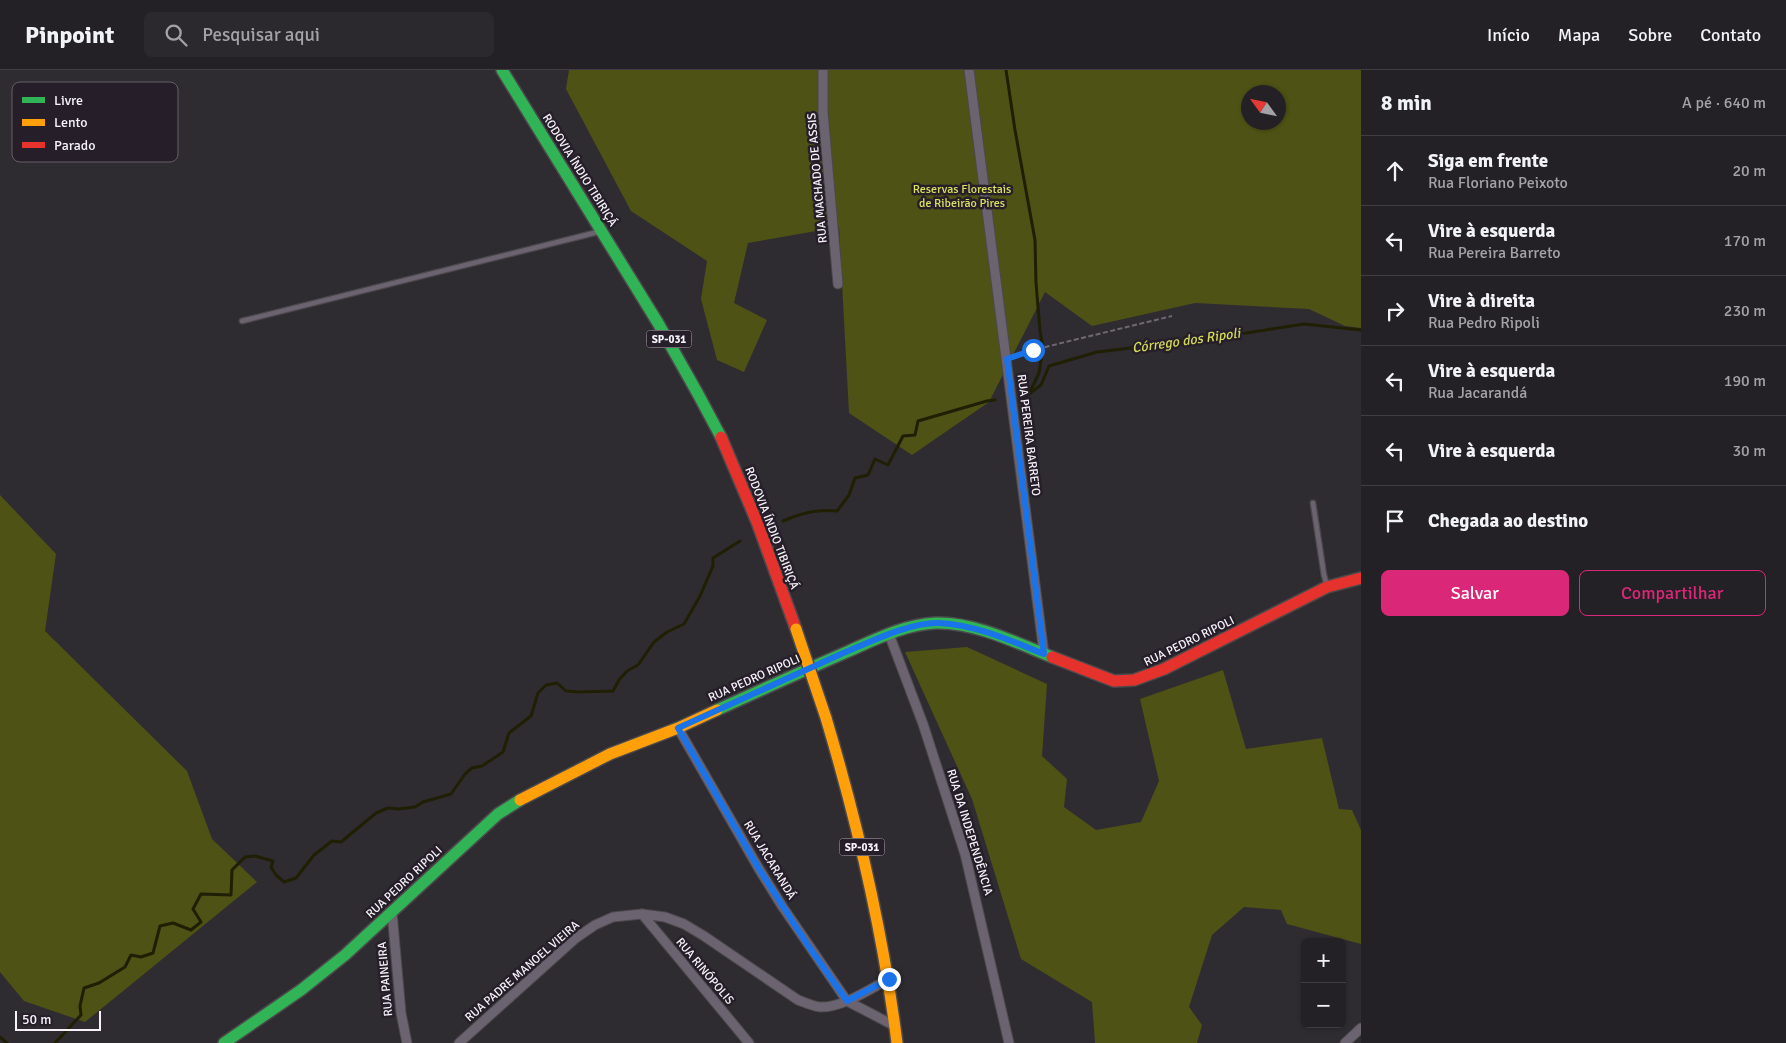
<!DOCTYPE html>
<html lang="pt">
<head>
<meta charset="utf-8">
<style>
	:root { --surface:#232125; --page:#2b292d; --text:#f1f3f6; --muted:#a3a3a7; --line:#403e42; --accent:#db2777 }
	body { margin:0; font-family:Signika,sans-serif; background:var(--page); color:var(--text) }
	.controls { position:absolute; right:15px; bottom:15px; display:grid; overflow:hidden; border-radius:8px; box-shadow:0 1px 4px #0004 }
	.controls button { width:45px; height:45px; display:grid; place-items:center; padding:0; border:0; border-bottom:1px solid var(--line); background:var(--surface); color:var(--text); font:25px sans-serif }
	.compass { position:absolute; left:1241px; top:15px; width:45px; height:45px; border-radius:50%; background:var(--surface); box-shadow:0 1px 4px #0004; rotate:303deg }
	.scale { position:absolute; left:15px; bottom:12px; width:86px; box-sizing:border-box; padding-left:5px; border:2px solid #f7f2fa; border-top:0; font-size:14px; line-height:18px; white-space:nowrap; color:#f7f2fa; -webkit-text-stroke:4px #261f2a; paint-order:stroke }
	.stop { position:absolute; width:15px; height:15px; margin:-11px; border:4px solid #1a73e8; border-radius:50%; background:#fff }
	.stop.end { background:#1a73e8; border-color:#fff; box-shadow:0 1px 5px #0008 }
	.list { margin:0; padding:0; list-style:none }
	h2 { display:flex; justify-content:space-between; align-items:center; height:65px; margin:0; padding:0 20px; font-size:21px }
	h2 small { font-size:16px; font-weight:400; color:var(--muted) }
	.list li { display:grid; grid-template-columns:32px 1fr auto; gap:15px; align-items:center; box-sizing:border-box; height:70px; padding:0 20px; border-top:1px solid var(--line) }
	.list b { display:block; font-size:19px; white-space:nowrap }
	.list p { margin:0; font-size:16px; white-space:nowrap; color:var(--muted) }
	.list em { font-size:16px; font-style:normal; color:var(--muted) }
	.actions { display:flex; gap:10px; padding:15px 20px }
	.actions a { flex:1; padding:11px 0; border:1px solid var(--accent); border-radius:8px; text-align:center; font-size:18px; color:var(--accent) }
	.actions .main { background:var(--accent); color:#fff }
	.icon { flex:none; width:28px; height:28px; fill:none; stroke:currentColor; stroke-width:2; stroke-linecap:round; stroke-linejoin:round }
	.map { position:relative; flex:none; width:1361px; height:973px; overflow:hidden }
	header { display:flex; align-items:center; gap:30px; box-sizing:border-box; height:70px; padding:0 25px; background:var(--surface); border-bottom:1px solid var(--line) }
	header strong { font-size:24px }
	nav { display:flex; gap:28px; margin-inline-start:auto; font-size:18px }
	.search { width:350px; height:45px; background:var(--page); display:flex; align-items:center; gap:12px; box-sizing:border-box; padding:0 18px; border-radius:8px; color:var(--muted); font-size:19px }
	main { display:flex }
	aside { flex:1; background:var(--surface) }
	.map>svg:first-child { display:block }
	.green { fill:#4f5215; fill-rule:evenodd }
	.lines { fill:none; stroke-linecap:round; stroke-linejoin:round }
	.stream { stroke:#1f1f04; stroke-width:3 }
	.lane-casing { stroke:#4b494c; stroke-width:7 }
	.street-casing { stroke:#4b494c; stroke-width:11 }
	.fast-casing { stroke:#4b494c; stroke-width:14 }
	.slow-casing { stroke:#4b494c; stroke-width:14 }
	.jam-casing { stroke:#4b494c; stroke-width:14 }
	.path { stroke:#6e6872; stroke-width:2; stroke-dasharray:5 2.5; stroke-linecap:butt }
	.lane { stroke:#6b6370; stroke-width:4.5 }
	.street { stroke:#6b6370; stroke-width:9 }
	.fast { stroke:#30b455; stroke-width:11 }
	.slow { stroke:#ff9f0a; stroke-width:11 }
	.jam { stroke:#e5322d; stroke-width:11 }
	.slow-bridge-casing { stroke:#4b494c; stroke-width:14; stroke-linecap:butt }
	.slow-bridge { stroke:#ff9f0a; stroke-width:11 }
	.route { stroke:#1a73e8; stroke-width:6 }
	.labels { text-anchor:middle; stroke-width:5; stroke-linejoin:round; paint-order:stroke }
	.shield { fill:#261f2a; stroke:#b8b3bc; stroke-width:1 }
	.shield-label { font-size:11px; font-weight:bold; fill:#f7f2fa }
	.street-label { font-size:12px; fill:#f7f2fa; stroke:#261f2a }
	.park-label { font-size:12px; fill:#dae15e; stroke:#261f2a }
	.water-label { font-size:14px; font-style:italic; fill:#d2d955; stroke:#261f2a }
	.key { fill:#261f2a; stroke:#655e68; stroke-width:1 }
	.key-label { font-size:14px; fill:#f7f2fa }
</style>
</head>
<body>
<header>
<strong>Pinpoint</strong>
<div class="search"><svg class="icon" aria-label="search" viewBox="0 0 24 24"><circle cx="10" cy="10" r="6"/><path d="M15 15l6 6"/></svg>Pesquisar aqui</div>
<nav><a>Início</a><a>Mapa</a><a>Sobre</a><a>Contato</a></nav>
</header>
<main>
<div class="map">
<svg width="1361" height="973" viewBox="0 0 1361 973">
	<rect width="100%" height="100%" fill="#2f2c31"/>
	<g class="green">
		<path d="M 569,0 L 1361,0 L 1361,258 L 1345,256 L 1309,239 L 1195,233 L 1092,256 L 1045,222 L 989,332 L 912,385 L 849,343 L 839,157 L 748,173 L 734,233 L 767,250 L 744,302 L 717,290 L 701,229 L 707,191 L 631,141 L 566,19 ZM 1248,22 L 1278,22 L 1278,52 L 1248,52 Z"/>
		<path d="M 0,425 L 56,484 L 45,561 L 187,701 L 212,769 L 257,812 L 85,952 L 24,931 L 0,902 Z"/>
		<path d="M 967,577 L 1047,614 L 1042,686 L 1067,709 L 1064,737 L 1096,760 L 1141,752 L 1159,711 L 1140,629 L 1223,600 L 1246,679 L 1322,668 L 1339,739 L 1352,740 L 1361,760 L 1361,874 L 1287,854 L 1281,840 L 1244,837 L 1212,865 L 1189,937 L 1202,955 L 1197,973 L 1095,973 L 1092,932 L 1021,889 L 972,729 L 905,582 Z"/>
	</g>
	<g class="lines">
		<g class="stream">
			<path d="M 1006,0 L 1015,60 L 1035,170 L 1036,213 L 1040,261 L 1043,278 L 1039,303 L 1029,324 L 1025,326"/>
			<path d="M 1029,324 L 1041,315 L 1049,296 L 1097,282 L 1207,269 L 1304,254 L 1361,260"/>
			<path d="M 783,451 C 802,443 816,439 837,441 L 849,425 L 855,408 L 868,405 L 875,389 L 888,395 L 903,366 L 915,365 L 918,351 L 987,331 L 995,330"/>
			<path d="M 0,967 L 7,973"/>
			<path d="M 55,973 L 81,945 L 80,936 L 84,918 L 99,913 L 125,897 L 131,885 L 141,887 L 153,883 L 160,856 L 173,853 L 191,860 L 201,852 L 193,839 L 201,824 L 231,825 L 232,800 L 245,787 L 255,786 L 273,791 L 271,797 L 276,805 L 284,812 L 296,808 L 314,785 L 332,771 L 341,772 L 376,743 L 388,738 L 398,739 L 415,737 L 423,732 L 451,724 L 465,704 L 472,698 L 482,696 L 503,682 L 509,663 L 531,646 L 538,623 L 546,615 L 557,613 L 566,621 L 579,622 L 613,621 L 619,610 L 627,601 L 638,595 L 654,572 L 667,562 L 684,554 L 700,526 L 713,496 L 713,488 L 740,471"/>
		</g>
		<g class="lane-casing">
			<g id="lane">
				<path d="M 242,251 L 598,162"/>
				<path d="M 1313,433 L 1324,505 L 1327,516"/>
			</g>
		</g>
		<g class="street-casing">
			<g id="street">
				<path d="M 823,0 L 823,42 L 838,214"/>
				<path d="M 969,0 L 1044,584"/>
				<path d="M 889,564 L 923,654 L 965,784 L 1009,973"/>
				<path d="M 678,658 L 759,799 L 782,836 L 847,931 L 895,956"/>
				<path d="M 392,842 L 401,943 L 407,973"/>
				<path d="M 642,844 L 749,973"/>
				<path d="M 459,973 L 576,868 L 595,855 L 613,847 L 642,844 L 665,847 L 684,854 L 704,866 L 798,930 C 806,933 812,936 820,937 C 842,938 870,919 889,909"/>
				<path d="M 1345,973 L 1361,958"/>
			</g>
		</g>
		<g class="fast-casing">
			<g id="fast">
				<path d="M 502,0 L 658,253 L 698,324 L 721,367"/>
				<path d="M 717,640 C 761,620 805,600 849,581 C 876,569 906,554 936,553 C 975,552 1017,573 1052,587"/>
				<path d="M 224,973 L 301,920 L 345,885 L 498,744 L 520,730"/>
			</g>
		</g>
		<g class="slow-casing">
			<g id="slow">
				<path d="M 826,648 C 858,755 883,862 897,973"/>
				<path d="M 520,730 L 610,684 L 678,658 L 717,640"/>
			</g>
		</g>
		<g class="jam-casing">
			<g id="jam">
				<path d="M 721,367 L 757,452 L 796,559"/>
				<path d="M 1052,587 L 1114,611 L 1134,610 L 1164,599 L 1327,517 L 1361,508"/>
			</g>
		</g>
		<path class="path" d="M 1016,286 L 1033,280 L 1172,246"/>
		<use href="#lane" class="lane"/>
		<use href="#street" class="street"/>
		<use href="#fast" class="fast"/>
		<use href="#slow" class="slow"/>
		<use href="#jam" class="jam"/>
		<g class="slow-bridge-casing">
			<path id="slow-bridge" d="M 796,559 L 826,648"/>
		</g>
		<use href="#slow-bridge" class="slow-bridge"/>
	</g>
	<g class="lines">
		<path class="route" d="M 889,909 L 847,931 L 807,874 L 759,799 L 678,658 C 733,633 787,608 841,584 C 868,573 909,552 939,553 C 976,555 1009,570 1044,584 L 1007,289 L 1033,280"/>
	</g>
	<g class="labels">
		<g class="shield">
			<rect x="646.5" y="260.5" width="45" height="17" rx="4"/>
			<rect x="839.5" y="768.5" width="45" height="17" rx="4"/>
		</g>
		<g class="shield-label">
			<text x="669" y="273">SP-031</text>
			<text x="862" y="781">SP-031</text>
		</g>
		<g class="street-label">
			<text transform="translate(580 100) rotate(58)" y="4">RODOVIA ÍNDIO TIBIRIÇÁ</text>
			<text transform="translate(817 108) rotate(-95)" y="4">RUA MACHADO DE ASSIS</text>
			<text transform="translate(1029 365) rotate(83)" y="4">RUA PEREIRA BARRETO</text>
			<text transform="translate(772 458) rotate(69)" y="4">RODOVIA ÍNDIO TIBIRIÇÁ</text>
			<text transform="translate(1189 571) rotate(-26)" y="4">RUA PEDRO RIPOLI</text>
			<text transform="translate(754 608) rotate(-24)" y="4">RUA PEDRO RIPOLI</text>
			<text transform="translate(970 762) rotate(73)" y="4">RUA DA INDEPENDÊNCIA</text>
			<text transform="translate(770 790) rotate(59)" y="4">RUA JACARANDÁ</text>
			<text transform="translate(404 812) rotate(-43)" y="4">RUA PEDRO RIPOLI</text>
			<text transform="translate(522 901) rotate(-41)" y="4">RUA PADRE MANOEL VIEIRA</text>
			<text transform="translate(705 901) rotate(50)" y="4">RUA RINÓPOLIS</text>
			<text transform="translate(385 909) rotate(-95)" y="4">RUA PAINEIRA</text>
		</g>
		<g class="park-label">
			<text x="962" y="123">Reservas Florestais<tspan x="962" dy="14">de Ribeirão Pires</tspan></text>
		</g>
		<g class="water-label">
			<text transform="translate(1186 270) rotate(-8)" y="5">Córrego dos Ripoli</text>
		</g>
	</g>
	<rect x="12" y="12" width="166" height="80" rx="8" class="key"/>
	<rect x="22" y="27" width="23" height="6" fill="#30b455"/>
	<rect x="22" y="49" width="23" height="7" fill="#ff9f0a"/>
	<rect x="22" y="72" width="23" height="6" fill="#e5322d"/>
	<g class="key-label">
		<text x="54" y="35">Livre</text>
		<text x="54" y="57">Lento</text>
		<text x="54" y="80">Parado</text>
	</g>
</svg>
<div class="controls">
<button>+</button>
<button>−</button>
</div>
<svg class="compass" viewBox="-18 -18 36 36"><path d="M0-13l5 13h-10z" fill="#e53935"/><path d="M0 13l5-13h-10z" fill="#a3a3a7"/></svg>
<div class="scale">50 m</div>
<div class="stop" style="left:1033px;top:280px"></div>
<div class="stop end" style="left:889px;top:909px"></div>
</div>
<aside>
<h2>8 min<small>A pé · 640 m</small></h2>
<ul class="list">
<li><svg class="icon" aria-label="ahead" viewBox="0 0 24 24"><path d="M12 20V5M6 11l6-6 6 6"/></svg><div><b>Siga em frente</b><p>Rua Floriano Peixoto</p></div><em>20 m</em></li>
<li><svg class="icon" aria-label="left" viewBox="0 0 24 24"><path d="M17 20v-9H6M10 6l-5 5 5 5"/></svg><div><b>Vire à esquerda</b><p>Rua Pereira Barreto</p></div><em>170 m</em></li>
<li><svg class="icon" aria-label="right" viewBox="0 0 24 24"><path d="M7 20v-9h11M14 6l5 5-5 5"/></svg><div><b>Vire à direita</b><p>Rua Pedro Ripoli</p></div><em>230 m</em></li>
<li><svg class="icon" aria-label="left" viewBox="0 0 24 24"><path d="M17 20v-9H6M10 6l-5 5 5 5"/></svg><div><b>Vire à esquerda</b><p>Rua Jacarandá</p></div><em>190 m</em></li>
<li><svg class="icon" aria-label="left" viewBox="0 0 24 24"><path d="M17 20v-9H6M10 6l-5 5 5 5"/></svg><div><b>Vire à esquerda</b></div><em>30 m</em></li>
<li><svg class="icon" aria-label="arrive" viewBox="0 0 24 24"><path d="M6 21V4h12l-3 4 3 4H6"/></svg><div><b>Chegada ao destino</b></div></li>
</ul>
<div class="actions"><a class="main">Salvar</a><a>Compartilhar</a></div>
</aside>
</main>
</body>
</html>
